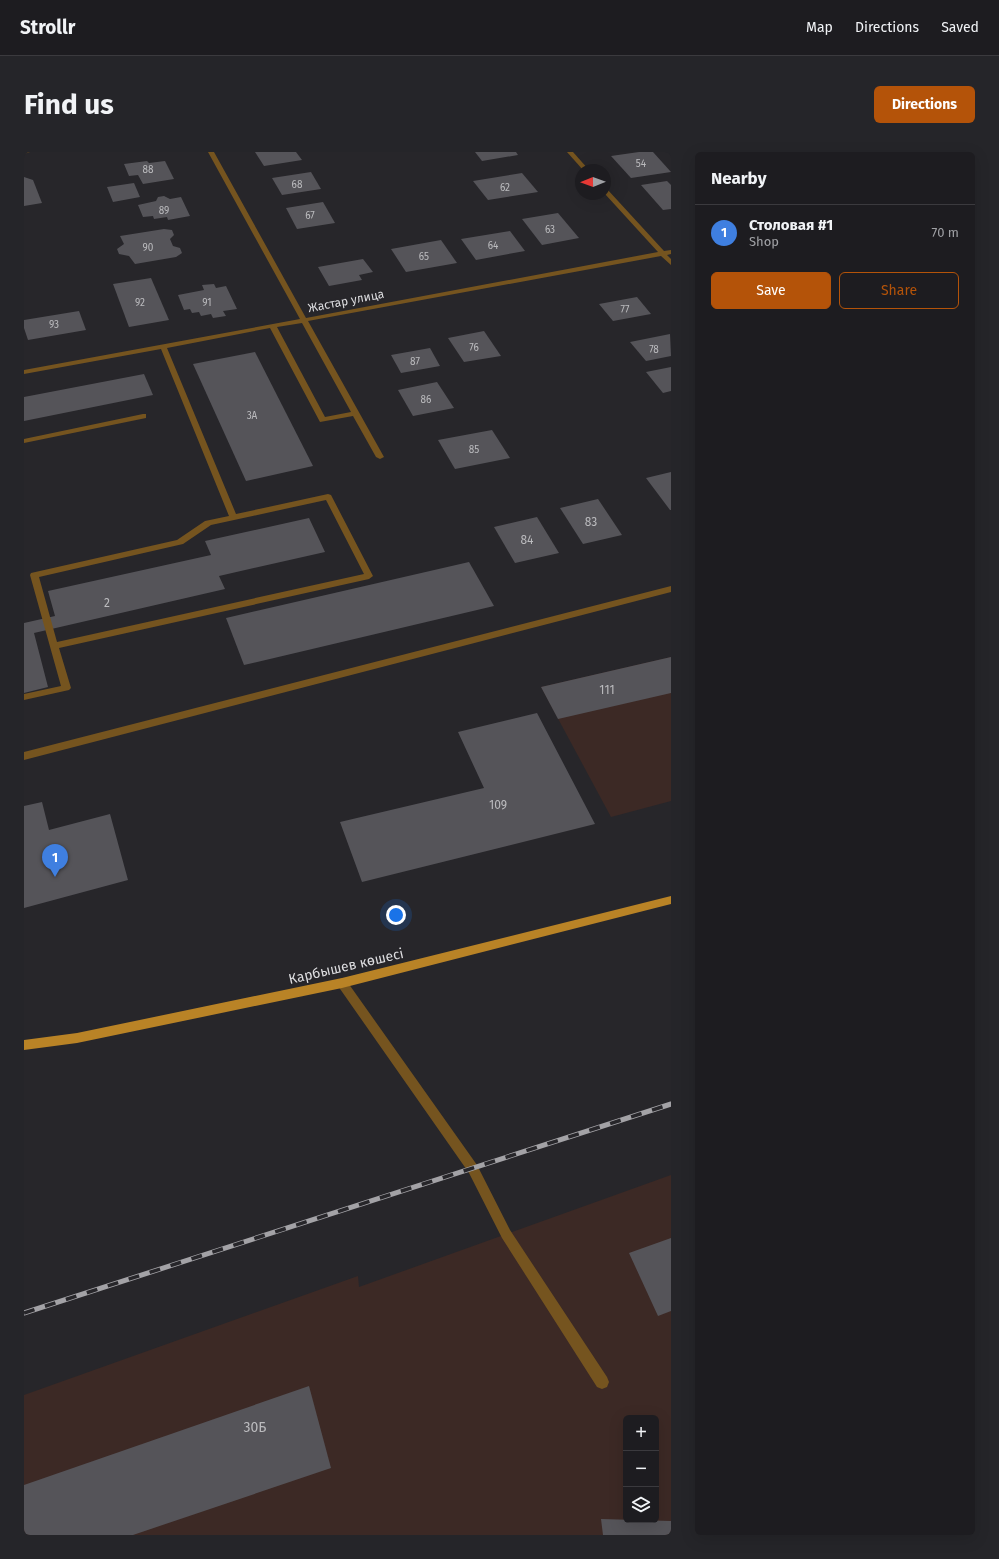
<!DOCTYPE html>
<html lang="en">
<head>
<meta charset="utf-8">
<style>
	:root { --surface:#1d1c20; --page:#252529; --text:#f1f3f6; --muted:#a0a1a5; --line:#3b3a3e; --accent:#b45309 }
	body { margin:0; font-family:"Fira Sans",sans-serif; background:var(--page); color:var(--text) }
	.controls { position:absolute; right:12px; bottom:12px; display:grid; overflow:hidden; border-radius:6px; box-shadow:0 4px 16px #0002 }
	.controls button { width:36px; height:36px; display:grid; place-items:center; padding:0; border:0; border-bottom:1px solid var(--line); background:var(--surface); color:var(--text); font:20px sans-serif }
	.compass { position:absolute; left:551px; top:12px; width:36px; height:36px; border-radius:50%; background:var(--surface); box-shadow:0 4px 16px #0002; rotate:269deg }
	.you { position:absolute; left:372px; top:763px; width:14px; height:14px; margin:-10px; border:3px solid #fff; border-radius:50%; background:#1a73e8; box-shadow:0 0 0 6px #1a73e833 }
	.badge { display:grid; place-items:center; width:26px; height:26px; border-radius:50%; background:var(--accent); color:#fff; font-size:13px; font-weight:700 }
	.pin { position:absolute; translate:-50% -33px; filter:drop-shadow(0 1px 2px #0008) }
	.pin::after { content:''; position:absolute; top:21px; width:14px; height:12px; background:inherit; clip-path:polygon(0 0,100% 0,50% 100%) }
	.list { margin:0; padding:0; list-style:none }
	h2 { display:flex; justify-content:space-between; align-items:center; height:52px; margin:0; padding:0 16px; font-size:17px }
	h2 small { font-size:13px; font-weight:400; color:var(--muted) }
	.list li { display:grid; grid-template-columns:26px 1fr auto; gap:12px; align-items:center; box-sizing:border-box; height:56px; padding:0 16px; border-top:1px solid var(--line) }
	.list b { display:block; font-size:15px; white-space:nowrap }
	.list p { margin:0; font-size:13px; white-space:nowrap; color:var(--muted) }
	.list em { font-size:13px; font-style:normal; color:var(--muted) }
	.actions { display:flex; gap:8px; padding:12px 16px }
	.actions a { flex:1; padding:9px 0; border:1px solid var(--accent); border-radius:6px; text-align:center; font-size:14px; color:var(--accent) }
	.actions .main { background:var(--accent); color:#fff }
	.icon { flex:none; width:22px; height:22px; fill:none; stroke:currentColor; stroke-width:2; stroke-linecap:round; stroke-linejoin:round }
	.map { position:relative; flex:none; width:647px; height:1383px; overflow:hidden; border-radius:6px }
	header { display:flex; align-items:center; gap:24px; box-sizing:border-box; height:56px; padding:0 20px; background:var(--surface); border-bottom:1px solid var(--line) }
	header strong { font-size:19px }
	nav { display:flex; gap:22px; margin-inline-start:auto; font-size:14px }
	.intro { display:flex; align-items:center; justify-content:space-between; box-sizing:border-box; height:96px; padding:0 24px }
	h1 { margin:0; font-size:28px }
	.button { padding:10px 18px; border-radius:6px; background:var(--accent); color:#fff; font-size:14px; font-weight:700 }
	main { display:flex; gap:24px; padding:0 24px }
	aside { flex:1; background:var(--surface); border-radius:6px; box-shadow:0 4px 16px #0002 }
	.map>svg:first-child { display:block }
	.commercial { fill:#3c2925; fill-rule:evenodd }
	.building { fill:#555459 }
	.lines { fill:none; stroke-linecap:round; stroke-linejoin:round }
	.minor { fill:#75541f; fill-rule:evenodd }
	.major { fill:#b98326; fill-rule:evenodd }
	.rail-casing { stroke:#a3a2a6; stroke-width:5 }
	.rail { stroke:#27262a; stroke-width:3.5; stroke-dasharray:11; stroke-linecap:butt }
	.labels { text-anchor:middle; stroke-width:3; stroke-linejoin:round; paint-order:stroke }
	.far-number-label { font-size:10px; fill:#bbbbbe }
	.far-street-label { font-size:12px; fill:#dddde0; stroke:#27262a }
	.number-label { font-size:12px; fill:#bbbbbe }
	.street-label { font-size:14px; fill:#dddde0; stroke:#27262a }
	.near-number-label { font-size:14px; fill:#bbbbbe }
</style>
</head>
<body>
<header>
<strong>Strollr</strong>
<nav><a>Map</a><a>Directions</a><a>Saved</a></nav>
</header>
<div class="intro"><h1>Find us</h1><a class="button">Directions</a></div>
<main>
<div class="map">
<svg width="647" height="1383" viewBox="0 0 647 1383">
	<rect width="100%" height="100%" fill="#27262a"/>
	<g class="commercial">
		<path d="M 647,505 L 647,649 L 587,665 L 517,535 Z"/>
		<path d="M 647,1023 L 647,1383 L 0,1383 L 0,1243 L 334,1124 L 335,1135 ZM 602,1266 L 632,1266 L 632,1368 L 602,1368 Z"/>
	</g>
	<g class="building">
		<path d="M 231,0 L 272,0 L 278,8 L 240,14 Z"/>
		<path d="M 451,0 L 492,0 L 494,3 L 458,9 Z"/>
		<path d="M 615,0 L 629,0 L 647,20 L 607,26 L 587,4 Z"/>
		<path d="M 123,9 L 125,11 L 141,9 L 150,27 L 119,32 L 114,23 L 105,24 L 100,12 Z"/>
		<path d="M 287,20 L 297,37 L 258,43 L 248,26 Z"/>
		<path d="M 498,21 L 514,40 L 464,48 L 449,29 Z"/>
		<path d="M 0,25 L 9,28 L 18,51 L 0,54 Z"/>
		<path d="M 643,29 L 647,33 L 647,57 L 639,58 L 617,33 Z"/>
		<path d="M 110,31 L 116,45 L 89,50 L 83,35 Z"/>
		<path d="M 140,44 L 146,47 L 157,45 L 166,64 L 144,68 L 143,65 L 130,67 L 129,64 L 119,65 L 114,53 L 132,49 L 134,45 Z"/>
		<path d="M 299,50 L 311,71 L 273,77 L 262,56 Z"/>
		<path d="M 534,61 L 555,86 L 518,93 L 498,67 Z"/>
		<path d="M 140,77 L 148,78 L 150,83 L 146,87 L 149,94 L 156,96 L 158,101 L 152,105 L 111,112 L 105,104 L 95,102 L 93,97 L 100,92 L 96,84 Z"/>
		<path d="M 486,79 L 501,99 L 452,108 L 437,87 Z"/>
		<path d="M 417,88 L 433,111 L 382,120 L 367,97 Z"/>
		<path d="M 339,107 L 349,120 L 335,123 L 338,128 L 305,134 L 294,115 Z"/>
		<path d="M 127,126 L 145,168 L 105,175 L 89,132 Z"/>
		<path d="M 190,132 L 192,136 L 202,134 L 213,157 L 199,159 L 202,164 L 189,166 L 187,162 L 177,164 L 175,160 L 168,161 L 166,157 L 160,158 L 154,143 L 180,138 L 178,133 Z"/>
		<path d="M 613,145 L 627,162 L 589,169 L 575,152 Z"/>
		<path d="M 55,159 L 62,178 L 4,188 L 0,176 L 0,168 Z"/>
		<path d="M 460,179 L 477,204 L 440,210 L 424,186 Z"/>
		<path d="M 646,182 L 647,204 L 622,209 L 606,190 Z"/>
		<path d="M 406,196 L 416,214 L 377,221 L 367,203 Z"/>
		<path d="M 231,200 L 289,314 L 222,329 L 169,212 Z"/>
		<path d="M 647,215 L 647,239 L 639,241 L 622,220 Z"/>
		<path d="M 120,222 L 129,243 L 0,269 L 0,245 Z"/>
		<path d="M 413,230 L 430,256 L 389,264 L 374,238 Z"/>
		<path d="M 468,278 L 486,306 L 431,317 L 414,288 Z"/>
		<path d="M 647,320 L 647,358 L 646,358 L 622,326 Z"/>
		<path d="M 574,347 L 598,383 L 559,392 L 536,356 Z"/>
		<path d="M 513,365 L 535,401 L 491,411 L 470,375 Z"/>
		<path d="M 285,366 L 301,400 L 195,424 L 201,437 L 10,481 L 24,535 L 0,541 L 0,471 L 31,464 L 24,439 L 187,403 L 181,389 Z"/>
		<path d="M 445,410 L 470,454 L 220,513 L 202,466 Z"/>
		<path d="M 647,505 L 647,541 L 534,567 L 517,535 Z"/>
		<path d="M 513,561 L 571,672 L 338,730 L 316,670 L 460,636 L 434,580 Z"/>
		<path d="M 18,650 L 25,678 L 86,662 L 104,728 L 0,756 L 0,654 Z"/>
		<path d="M 647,1086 L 647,1159 L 634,1164 L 605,1101 Z"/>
		<path d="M 285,1234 L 307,1316 L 109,1383 L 0,1383 L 0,1333 Z"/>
		<path d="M 577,1367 L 647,1369 L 647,1383 L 579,1383 Z"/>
	</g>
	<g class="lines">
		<g class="minor">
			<path d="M 0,0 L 6,0 L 0,2 Z"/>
			<path d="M 184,0 L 190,0 L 282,166 L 634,100 L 581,42 L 581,36 L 583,37 L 640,99 L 647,98 L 647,102 L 643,103 L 647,107 L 647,113 L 637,104 L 284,169 L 360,305 L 356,307 L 352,305 L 329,264 L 296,270 L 246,176 L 143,196 L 212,362 L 304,342 L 307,343 L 349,424 L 345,427 L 35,496 L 47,536 L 45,538 L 0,548 L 0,542 L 37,534 L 6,423 L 7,421 L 153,388 L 181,369 L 205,364 L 137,197 L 0,222 L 0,218 L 276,167 ZM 278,171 L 327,260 L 301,265 L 253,175 ZM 302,348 L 340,422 L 33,490 L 15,425 L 159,392 L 187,373 Z"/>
			<path d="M 543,0 L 549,0 L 565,18 L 559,18 Z"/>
			<path d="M 119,262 L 122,262 L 122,266 L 0,291 L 0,287 Z"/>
			<path d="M 647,434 L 647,440 L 0,608 L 0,600 Z"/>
			<path d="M 318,826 L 322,828 L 453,1013 L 486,1078 L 583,1225 L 585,1230 L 583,1235 L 578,1237 L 573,1235 L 478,1086 L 445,1021 L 314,834 L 313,831 L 314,828 Z"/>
		</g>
		<path class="major" d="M 647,744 L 647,752 L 318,836 L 53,891 L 0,898 L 0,888 L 53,881 L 318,826 Z"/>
		<g class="rail-casing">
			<path id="rail" d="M 0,1161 L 647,952"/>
		</g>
		<use href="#rail" class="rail"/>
	</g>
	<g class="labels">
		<g class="far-number-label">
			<text x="617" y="15">54</text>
			<text x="124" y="21">88</text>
			<text x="273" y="36">68</text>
			<text x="481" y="39">62</text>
			<text x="140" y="62">89</text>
			<text x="286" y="67">67</text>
			<text x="526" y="81">63</text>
			<text x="469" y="97">64</text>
			<text x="124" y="99">90</text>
			<text x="400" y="108">65</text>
			<text x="116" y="154">92</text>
			<text x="183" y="154">91</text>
			<text x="601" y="161">77</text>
			<text x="30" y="176">93</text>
			<text x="450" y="199">76</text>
			<text x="630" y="201">78</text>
			<text x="391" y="213">87</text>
			<text x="402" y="251">86</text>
			<text x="228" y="267">3А</text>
			<text x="450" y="301">85</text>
		</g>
		<g class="far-street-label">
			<text transform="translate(322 149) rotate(-11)" y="4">Жастар улица</text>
		</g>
		<g class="number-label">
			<text x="567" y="374">83</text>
			<text x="503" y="392">84</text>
			<text x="83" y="455">2</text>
			<text x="583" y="542">111</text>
			<text x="474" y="657">109</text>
		</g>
		<g class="street-label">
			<text transform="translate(322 814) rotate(-13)" y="5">Карбышев көшесі</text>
		</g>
		<g class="near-number-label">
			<text x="231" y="1280">30Б</text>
		</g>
	</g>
</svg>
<div class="controls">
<button>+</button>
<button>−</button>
<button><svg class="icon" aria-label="layers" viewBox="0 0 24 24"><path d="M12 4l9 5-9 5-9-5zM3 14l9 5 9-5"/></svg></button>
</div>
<svg class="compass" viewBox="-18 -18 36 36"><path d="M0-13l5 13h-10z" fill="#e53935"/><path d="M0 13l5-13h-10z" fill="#a0a1a5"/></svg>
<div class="you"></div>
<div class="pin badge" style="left:31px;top:725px;background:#3f7fe0">1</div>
</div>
<aside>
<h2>Nearby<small></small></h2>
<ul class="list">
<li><span class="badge" style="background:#3f7fe0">1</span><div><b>Столовая #1</b><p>Shop</p></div><em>70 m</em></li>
</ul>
<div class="actions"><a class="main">Save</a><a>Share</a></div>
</aside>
</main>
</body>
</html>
